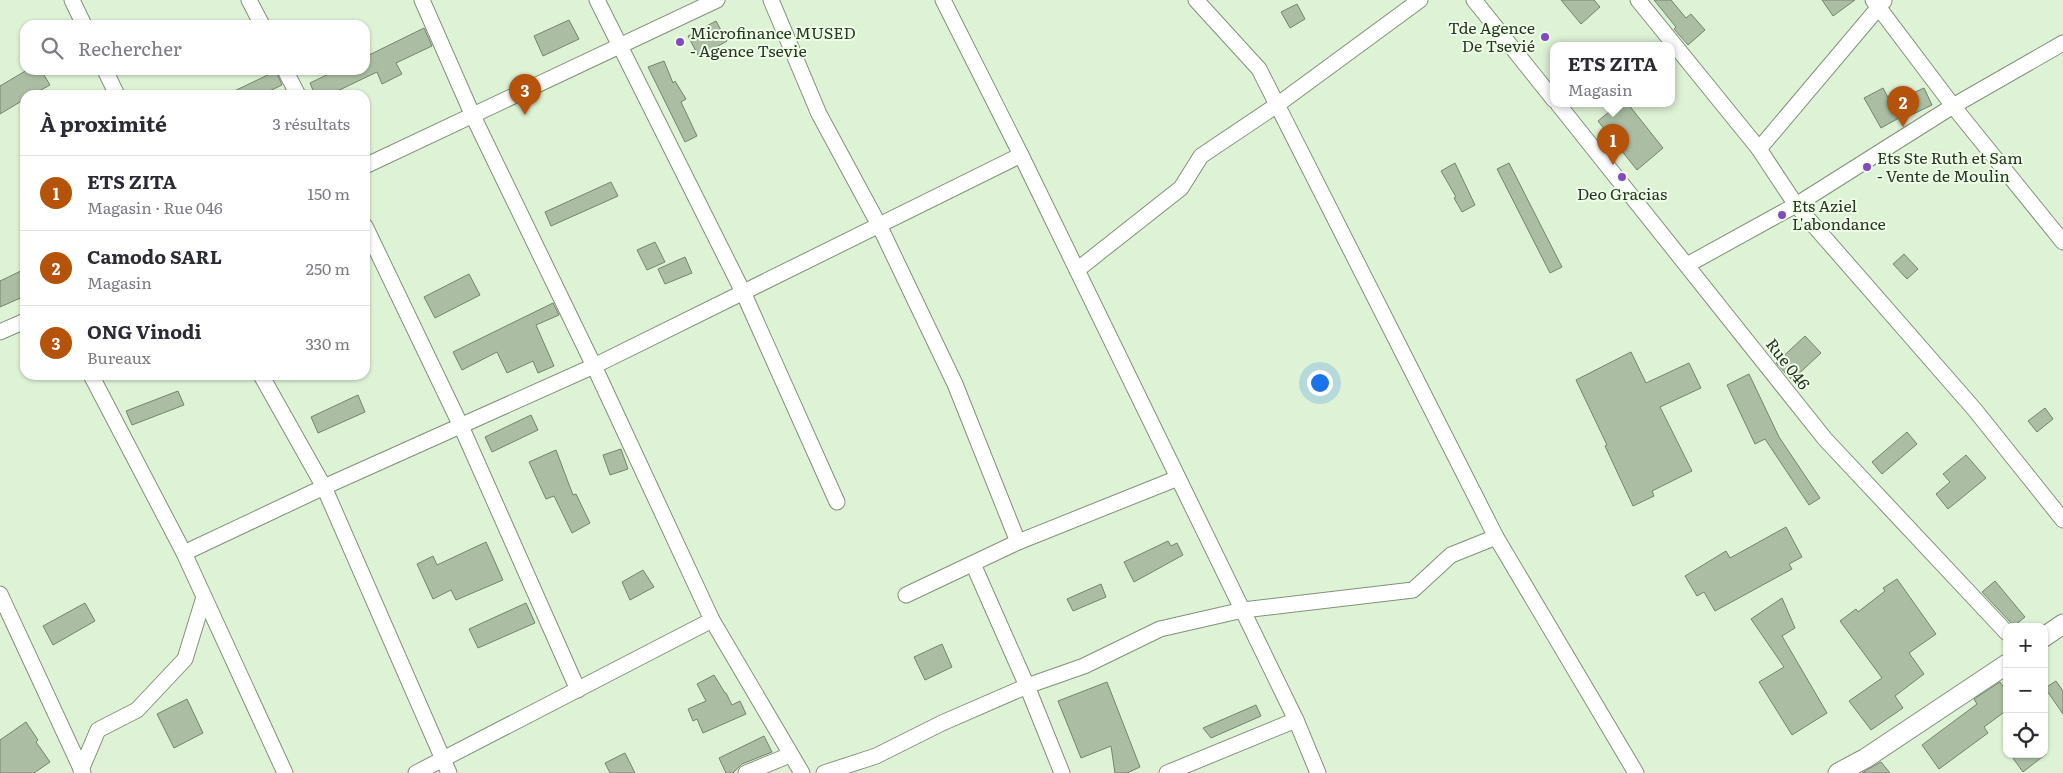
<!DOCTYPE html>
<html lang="fr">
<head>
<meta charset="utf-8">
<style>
	:root { --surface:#fff; --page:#f7f7f7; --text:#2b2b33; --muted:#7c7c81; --line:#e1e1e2; --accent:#b45309 }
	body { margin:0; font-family:Literata,serif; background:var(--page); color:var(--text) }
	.controls { position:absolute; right:15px; bottom:15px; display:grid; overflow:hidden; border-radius:10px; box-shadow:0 1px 4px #0004 }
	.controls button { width:45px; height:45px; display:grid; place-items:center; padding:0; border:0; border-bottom:1px solid var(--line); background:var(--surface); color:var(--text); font:25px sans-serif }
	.you { position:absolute; left:1319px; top:382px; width:18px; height:18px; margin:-12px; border:4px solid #fff; border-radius:50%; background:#1a73e8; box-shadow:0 0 0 8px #1a73e833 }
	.badge { display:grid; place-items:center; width:32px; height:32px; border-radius:50%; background:var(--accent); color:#fff; font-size:16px; font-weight:700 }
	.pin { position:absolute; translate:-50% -41px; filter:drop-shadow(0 1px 2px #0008) }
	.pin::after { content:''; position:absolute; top:26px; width:18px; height:15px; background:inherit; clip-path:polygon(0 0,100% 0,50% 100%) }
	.popup { position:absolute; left:1550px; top:42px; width:125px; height:65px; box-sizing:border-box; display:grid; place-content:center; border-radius:10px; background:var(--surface); filter:drop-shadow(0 1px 4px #0005); font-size:16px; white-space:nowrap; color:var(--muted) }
	.popup b { font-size:19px; color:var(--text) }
	.popup::after { content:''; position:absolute; left:50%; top:100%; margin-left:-10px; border:10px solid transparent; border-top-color:var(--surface) }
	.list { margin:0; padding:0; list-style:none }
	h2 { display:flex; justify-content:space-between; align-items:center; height:65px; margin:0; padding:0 20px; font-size:21px }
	h2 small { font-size:16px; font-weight:400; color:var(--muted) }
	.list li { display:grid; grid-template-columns:32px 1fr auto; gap:15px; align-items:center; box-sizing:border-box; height:75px; padding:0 20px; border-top:1px solid var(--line) }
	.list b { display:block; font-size:19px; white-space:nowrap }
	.list p { margin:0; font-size:16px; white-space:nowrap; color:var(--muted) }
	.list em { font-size:16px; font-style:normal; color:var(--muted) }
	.icon { flex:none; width:28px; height:28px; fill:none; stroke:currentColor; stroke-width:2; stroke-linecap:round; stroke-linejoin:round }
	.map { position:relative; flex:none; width:2063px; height:773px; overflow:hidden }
	.search { position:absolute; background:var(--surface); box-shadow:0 1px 4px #0004; left:20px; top:20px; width:350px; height:55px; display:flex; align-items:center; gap:12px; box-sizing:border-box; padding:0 18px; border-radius:15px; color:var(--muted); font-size:19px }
	.panel { position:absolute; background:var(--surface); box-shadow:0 1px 4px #0004; left:20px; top:90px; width:350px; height:290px; border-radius:15px }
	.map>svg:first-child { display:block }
	.building { fill:#abbea3; stroke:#73856b }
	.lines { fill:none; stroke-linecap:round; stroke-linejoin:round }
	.minor-casing { stroke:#809278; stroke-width:17 }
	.tertiary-casing { stroke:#809278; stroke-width:21 }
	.minor { stroke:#fff; stroke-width:15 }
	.tertiary { stroke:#fff; stroke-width:19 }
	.poi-dot { fill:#8249c0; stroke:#eeffe7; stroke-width:2 }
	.labels { text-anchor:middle; stroke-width:4; stroke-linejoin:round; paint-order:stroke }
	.poi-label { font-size:16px; fill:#2c3328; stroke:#eeffe7; text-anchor:start }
	.street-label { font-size:16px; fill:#2c3328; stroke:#eeffe7 }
</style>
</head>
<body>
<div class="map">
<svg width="2063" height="773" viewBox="0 0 2063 773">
	<rect width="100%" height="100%" fill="#def3d6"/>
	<g class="building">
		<path d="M 1561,0 L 1594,0 L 1600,7 L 1581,24 Z"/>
		<path d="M 1654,0 L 1671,0 L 1686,18 L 1691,14 L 1705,30 L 1688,45 L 1674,29 L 1676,27 Z"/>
		<path d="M 1822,0 L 1855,0 L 1833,16 Z"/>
		<path d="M 1297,4 L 1305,19 L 1290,28 L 1281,12 Z"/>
		<path d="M 569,20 L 579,39 L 543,56 L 534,36 Z"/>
		<path d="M 716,21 L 727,41 L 699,57 L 688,36 Z"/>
		<path d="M 424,28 L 432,46 L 396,63 L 402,74 L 382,84 L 377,72 L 329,95 L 315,95 L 310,83 L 337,70 L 365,70 L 365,57 Z"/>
		<path d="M 664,61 L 673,83 L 675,81 L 686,99 L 681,102 L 697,136 L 685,142 L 648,67 Z"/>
		<path d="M 27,70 L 41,70 L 50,85 L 32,95 L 25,95 L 25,99 L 0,114 L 0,86 Z"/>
		<path d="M 276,71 L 282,85 L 261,95 L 226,95 Z"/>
		<path d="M 1883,88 L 1891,103 L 1924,88 L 1932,105 L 1907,117 L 1906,114 L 1881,128 L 1864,98 Z"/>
		<path d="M 1619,104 L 1628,104 L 1663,148 L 1637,170 L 1598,121 Z"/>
		<path d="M 1455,163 L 1475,205 L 1462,212 L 1454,198 L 1456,197 L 1441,171 Z"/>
		<path d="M 1509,163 L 1562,267 L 1550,273 L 1497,169 Z"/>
		<path d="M 611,182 L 618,196 L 551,226 L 545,212 Z"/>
		<path d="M 655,242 L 665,262 L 647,270 L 637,250 Z"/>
		<path d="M 1904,254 L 1918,269 L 1907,279 L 1893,264 Z"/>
		<path d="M 685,257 L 692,273 L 665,284 L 658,269 Z"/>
		<path d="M 25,269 L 25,296 L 0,307 L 0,281 Z"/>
		<path d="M 469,274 L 480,295 L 435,318 L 424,297 Z"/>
		<path d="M 553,303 L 559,315 L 536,325 L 554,366 L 538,373 L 533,361 L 507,373 L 497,352 L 462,370 L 453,352 Z"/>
		<path d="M 1805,336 L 1821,353 L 1792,380 L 1776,363 Z"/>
		<path d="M 1631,352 L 1646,383 L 1689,363 L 1701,388 L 1660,407 L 1692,471 L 1652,491 L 1654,496 L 1633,506 L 1605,446 L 1607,445 L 1576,380 Z"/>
		<path d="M 1749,374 L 1779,437 L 1820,498 L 1809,505 L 1765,439 L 1755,444 L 1727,385 Z"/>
		<path d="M 178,391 L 184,405 L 132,425 L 126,411 Z"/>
		<path d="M 358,395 L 365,412 L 318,433 L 311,417 Z"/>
		<path d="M 2045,408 L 2053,419 L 2037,432 L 2028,421 Z"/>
		<path d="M 531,415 L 538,430 L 492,452 L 485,437 Z"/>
		<path d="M 1907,432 L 1917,444 L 1882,474 L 1872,462 Z"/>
		<path d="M 621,449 L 628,469 L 610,475 L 603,455 Z"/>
		<path d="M 556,450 L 573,495 L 576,494 L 590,523 L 572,533 L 554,496 L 546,499 L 529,462 Z"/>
		<path d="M 1966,455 L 1986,478 L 1948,509 L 1936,494 L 1950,482 L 1943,474 Z"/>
		<path d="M 1786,527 L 1802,557 L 1789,564 L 1792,569 L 1715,611 L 1704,592 L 1697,596 L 1685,576 L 1726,551 L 1730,558 Z"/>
		<path d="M 1168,541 L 1171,546 L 1177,543 L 1183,555 L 1134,582 L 1124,562 Z"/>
		<path d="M 486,542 L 503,580 L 456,600 L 451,590 L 433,599 L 417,564 L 433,556 L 437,565 Z"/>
		<path d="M 643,570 L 654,587 L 630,600 L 622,582 Z"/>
		<path d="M 1897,579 L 1936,634 L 1909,653 L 1924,674 L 1895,696 L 1903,708 L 1871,730 L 1849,701 L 1882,678 L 1840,621 L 1856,609 L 1858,612 L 1885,591 L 1883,588 Z"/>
		<path d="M 1995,581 L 2025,617 L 2014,626 L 1982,592 Z"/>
		<path d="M 1101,584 L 1106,597 L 1073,611 L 1067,599 Z"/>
		<path d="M 1782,598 L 1795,628 L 1782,636 L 1827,713 L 1792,735 L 1759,682 L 1784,667 L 1751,619 Z"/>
		<path d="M 85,603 L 95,621 L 53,645 L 43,626 Z"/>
		<path d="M 526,603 L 535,623 L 478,648 L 469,629 Z"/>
		<path d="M 942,644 L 952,667 L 925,680 L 914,657 Z"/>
		<path d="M 714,675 L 725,693 L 726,693 L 732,705 L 740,701 L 746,714 L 703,733 L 697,719 L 693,721 L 688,709 L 706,701 L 697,684 Z"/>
		<path d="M 2056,681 L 2063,691 L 2063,714 L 2045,688 Z"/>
		<path d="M 1107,682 L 1140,767 L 1127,773 L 1115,773 L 1111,746 L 1081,758 L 1058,701 Z"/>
		<path d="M 2000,682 L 2007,692 L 2007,710 L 1984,727 L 1988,733 L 1939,769 L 1922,745 L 1977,704 L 1974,699 Z"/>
		<path d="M 187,699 L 203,733 L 174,748 L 157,714 Z"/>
		<path d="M 1256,705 L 1261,716 L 1211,738 L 1203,728 Z"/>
		<path d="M 26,722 L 38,740 L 36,742 L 50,762 L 34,773 L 0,773 L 0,740 Z"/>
		<path d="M 764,736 L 772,752 L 742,764 L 733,773 L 726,773 L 719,758 Z"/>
		<path d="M 625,753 L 635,773 L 610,773 L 605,763 Z"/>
		<path d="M 2010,754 L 2046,754 L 2023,772 Z"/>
		<path d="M 1881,762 L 1890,773 L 1862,773 L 1872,767 Z"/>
	</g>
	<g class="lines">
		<g class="minor-casing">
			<g id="minor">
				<path d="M 72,0 L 84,25"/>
				<path d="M 249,0 L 262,25"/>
				<path d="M 422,0 L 473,116 L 594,366 L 712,620 L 802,773"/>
				<path d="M 597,0 L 743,292 L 837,502"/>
				<path d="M 771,0 L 819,114 L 879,225 L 955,384 L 1018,542"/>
				<path d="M 943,0 L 1021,155 L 1296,720 L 1167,773"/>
				<path d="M 1196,0 L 1259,69 L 1496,537 L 1636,773"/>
				<path d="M 1474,0 L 1554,100"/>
				<path d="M 1638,0 L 1759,149 L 1796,205 L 1975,410 L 2063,520"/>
				<path d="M 1873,0 L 1953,106 L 2063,242"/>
				<path d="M 105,70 L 117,95"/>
				<path d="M 285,70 L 298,95"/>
				<path d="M 1558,104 L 1825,439 L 2007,633"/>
				<path d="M 1759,149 L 1884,1"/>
				<path d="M 365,166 L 717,0"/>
				<path d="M 365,226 L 461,426 L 578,690"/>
				<path d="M 1687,265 L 1796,205 L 1953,106 L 2063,43"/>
				<path d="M 1077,270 L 1181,188 L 1201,156 L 1277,105 L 1420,0"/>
				<path d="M 0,332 L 25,321"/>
				<path d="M 91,375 L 184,553 L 285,773"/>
				<path d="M 261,375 L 324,487 L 449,773"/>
				<path d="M 184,553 L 324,487 L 594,366 L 1021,155"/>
				<path d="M 973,564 L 1027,686 L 1062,773"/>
				<path d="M 0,594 L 83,773"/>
				<path d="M 906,595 L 1018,542 L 1178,478"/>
				<path d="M 1296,720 L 1318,773"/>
				<path d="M 81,770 L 98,730 L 137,710 L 185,659 L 204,597"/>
				<path d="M 416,773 L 712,620"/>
				<path d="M 746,773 L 790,755"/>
				<path d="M 824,773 L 876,756 L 942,723 L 1027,686 L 1084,666 L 1160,629 L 1243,610 L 1413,590 L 1451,555 L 1496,537"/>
			</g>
		</g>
		<g class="tertiary-casing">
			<g id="tertiary">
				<path d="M 2044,637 L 2063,624"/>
				<path d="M 1838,773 L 1866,758 L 2007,664"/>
			</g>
		</g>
		<use href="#minor" class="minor"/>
		<use href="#tertiary" class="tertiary"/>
	</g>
	<g class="poi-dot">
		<circle cx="1545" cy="37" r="5"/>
		<circle cx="680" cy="42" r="5"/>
		<circle cx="1867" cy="167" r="5"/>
		<circle cx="1622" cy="177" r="5"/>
		<circle cx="1782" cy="215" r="5"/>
	</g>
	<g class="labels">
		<g class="poi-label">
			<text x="1535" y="34" text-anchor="end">Tde Agence<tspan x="1535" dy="18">De Tsevié</tspan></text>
			<text x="690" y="39">Microfinance MUSED<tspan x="690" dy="18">- Agence Tsevie</tspan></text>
			<text x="1877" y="164">Ets Ste Ruth et Sam<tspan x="1877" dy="18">- Vente de Moulin</tspan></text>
			<text x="1622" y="200" text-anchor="middle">Deo Gracias</text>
			<text x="1792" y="212">Ets Aziel<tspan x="1792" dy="18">L'abondance</tspan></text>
		</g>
		<g class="street-label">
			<text transform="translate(1788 364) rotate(52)" y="6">Rue 046</text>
		</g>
	</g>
</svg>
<div class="controls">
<button>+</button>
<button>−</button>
<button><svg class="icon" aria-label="locate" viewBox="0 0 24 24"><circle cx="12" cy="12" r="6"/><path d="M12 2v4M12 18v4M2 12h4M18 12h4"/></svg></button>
</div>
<div class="you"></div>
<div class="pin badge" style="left:1613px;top:165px">1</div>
<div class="popup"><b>ETS ZITA</b>Magasin</div>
<div class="pin badge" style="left:1903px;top:127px">2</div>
<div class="pin badge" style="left:525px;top:115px">3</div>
<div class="search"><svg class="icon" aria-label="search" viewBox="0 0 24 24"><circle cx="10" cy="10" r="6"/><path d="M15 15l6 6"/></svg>Rechercher</div>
<section class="panel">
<h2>À proximité<small>3 résultats</small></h2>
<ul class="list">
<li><span class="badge">1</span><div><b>ETS ZITA</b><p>Magasin · Rue 046</p></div><em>150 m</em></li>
<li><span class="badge">2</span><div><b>Camodo SARL</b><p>Magasin</p></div><em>250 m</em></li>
<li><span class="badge">3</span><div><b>ONG Vinodi</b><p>Bureaux</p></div><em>330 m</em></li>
</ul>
</section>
</div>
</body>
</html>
